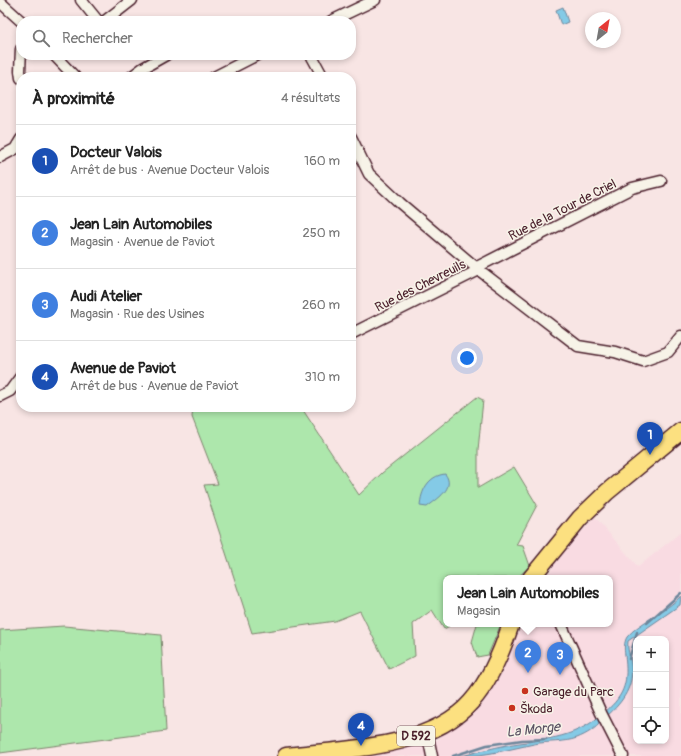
<!DOCTYPE html>
<html lang="fr">
<head>
<meta charset="utf-8">
<style>
	:root { --surface:#fff; --page:#f2f2f2; --text:#222; --muted:#767676; --line:#e0e0e0; --accent:#c8321e }
	body { margin:0; font-family:Pangolin,sans-serif; background:var(--page); color:var(--text) }
	.controls { position:absolute; right:12px; bottom:12px; display:grid; overflow:hidden; border-radius:8px; box-shadow:0 2px 6px #0003 }
	.controls button { width:36px; height:36px; display:grid; place-items:center; padding:0; border:0; border-bottom:1px solid var(--line); background:var(--surface); color:var(--text); font:20px sans-serif }
	.compass { position:absolute; left:585px; top:12px; width:36px; height:36px; border-radius:50%; background:var(--surface); box-shadow:0 2px 6px #0003; rotate:31deg }
	.you { position:absolute; left:467px; top:358px; width:14px; height:14px; margin:-10px; border:3px solid #fff; border-radius:50%; background:#1a73e8; box-shadow:0 0 0 6px #1a73e833 }
	.badge { display:grid; place-items:center; width:26px; height:26px; border-radius:50%; background:var(--accent); color:#fff; font-size:13px; font-weight:700 }
	.pin { position:absolute; translate:-50% -33px; filter:drop-shadow(0 1px 2px #0008) }
	.pin::after { content:''; position:absolute; top:21px; width:14px; height:12px; background:inherit; clip-path:polygon(0 0,100% 0,50% 100%) }
	.popup { position:absolute; left:443px; top:575px; width:170px; height:52px; box-sizing:border-box; display:grid; place-content:center; border-radius:8px; background:var(--surface); filter:drop-shadow(0 1px 3px #0005); font-size:13px; white-space:nowrap; color:var(--muted) }
	.popup b { font-size:15px; color:var(--text) }
	.popup::after { content:''; position:absolute; left:50%; top:100%; margin-left:-8px; border:8px solid transparent; border-top-color:var(--surface) }
	.list { margin:0; padding:0; list-style:none }
	h2 { display:flex; justify-content:space-between; align-items:center; height:52px; margin:0; padding:0 16px; font-size:17px }
	h2 small { font-size:13px; font-weight:400; color:var(--muted) }
	.list li { display:grid; grid-template-columns:26px 1fr auto; gap:12px; align-items:center; box-sizing:border-box; height:72px; padding:0 16px; border-top:1px solid var(--line) }
	.list b { display:block; font-size:15px; white-space:nowrap }
	.list p { margin:0; font-size:13px; white-space:nowrap; color:var(--muted) }
	.list em { font-size:13px; font-style:normal; color:var(--muted) }
	.icon { flex:none; width:22px; height:22px; fill:none; stroke:currentColor; stroke-width:2; stroke-linecap:round; stroke-linejoin:round }
	.map { position:relative; flex:none; width:681px; height:756px; overflow:hidden }
	.search { position:absolute; background:var(--surface); box-shadow:0 2px 6px #0003; left:16px; top:16px; width:340px; height:44px; display:flex; align-items:center; gap:10px; box-sizing:border-box; padding:0 14px; border-radius:16px; color:var(--muted); font-size:15px }
	.panel { position:absolute; background:var(--surface); box-shadow:0 2px 6px #0003; left:16px; top:72px; width:340px; height:340px; border-radius:16px }
	.map>svg:first-child { display:block }
	.built { fill:#f9dbe2; fill-rule:evenodd }
	.green { fill:#ade7ac; stroke:#7c836c }
	.water { fill:#84cae6; stroke:#6d869b }
	.lines { fill:none; stroke-linecap:round; stroke-linejoin:round }
	.stream { stroke:#6d869b; stroke-width:2.5 }
	.minor-casing { stroke:#4a1f2b; stroke-width:13 }
	.primary-casing { stroke:#4a1f2b; stroke-width:19 }
	.minor { stroke:#f7f3e8; stroke-width:10 }
	.primary { stroke:#fce080; stroke-width:16 }
	.poi-dot { fill:#c8321e; stroke:#f7f3e8; stroke-width:1.5 }
	.labels { text-anchor:middle; stroke-width:3; stroke-linejoin:round; paint-order:stroke }
	.shield { fill:#f7f3e8; stroke:#7e5f64; stroke-width:1 }
	.shield-label { font-size:12px; font-weight:bold; fill:#4a1f2b }
	.street-label { font-size:13px; fill:#4a1f2b; stroke:#f7f3e8 }
	.poi-label { font-size:13px; fill:#4a1f2b; stroke:#f7f3e8; text-anchor:start }
	.water-label { font-size:14px; font-style:italic; fill:#5b5263; stroke:#f7f3e8 }
</style>
</head>
<body>
<div class="map">
<svg width="681" height="756" viewBox="0 0 681 756">
	<rect width="100%" height="100%" fill="#f8e5e4"/>
	<filter id="ink" filterUnits="userSpaceOnUse"><feTurbulence type="fractalNoise" baseFrequency=".025" numOctaves="2"/><feDisplacementMap in="SourceGraphic" scale="8" xChannelSelector="R" yChannelSelector="G"/><feConvolveMatrix kernelMatrix="1 2 1 2 8 2 1 2 1" color-interpolation-filters="sRGB"/></filter>
	<g filter="url(#ink)">
		<path class="built" d="M 595,517 L 638,567 L 681,532 L 681,756 L 355,756 L 434,743 L 482,698 L 498,675 L 523,624 L 552,624 L 554,626 L 554,624 L 610,624 L 610,578 L 547,578 L 556,561 ZM 636,639 L 666,639 L 666,741 L 636,741 Z"/>
		<g class="green">
			<path d="M 477,397 L 483,400 L 478,450 L 478,488 L 514,467 L 537,505 L 516,545 L 523,546 L 530,566 L 517,578 L 446,578 L 446,624 L 453,624 L 444,629 L 432,610 L 413,624 L 415,656 L 389,669 L 360,611 L 335,621 L 252,633 L 204,485 L 218,484 L 192,417 L 193,407 L 301,407 L 359,495 L 382,473 Z"/>
			<path d="M 477,624 L 501,624 L 488,655 L 477,657 L 472,642 Z"/>
			<path d="M 64,626 L 161,635 L 166,731 L 0,753 L 0,630 Z"/>
		</g>
		<g class="water">
			<path d="M 563,7 L 568,22 L 561,25 L 556,10 Z"/>
			<path d="M 445,474 C 456,488 437,499 427,507 L 420,506 C 421,491 428,476 445,474 Z"/>
			<path d="M 681,596 L 680,605 L 628,641 C 627,650 630,655 631,663 C 635,685 623,702 607,716 L 605,712 C 626,694 628,681 625,655 C 624,649 624,642 627,637 C 638,623 667,611 681,596 Z"/>
			<path d="M 600,716 L 602,721 C 595,729 587,734 577,738 C 563,743 548,741 534,744 C 510,749 486,756 462,756 C 477,752 492,748 507,745 C 542,739 571,740 600,716 Z"/>
		</g>
		<g class="lines">
			<g class="stream">
				<path d="M 647,623 L 681,593"/>
				<path d="M 629,659 L 637,632"/>
				<path d="M 453,756 L 487,745 L 522,740 L 546,739"/>
			</g>
			<g class="minor-casing">
				<g id="minor">
					<path d="M 81,0 L 98,21"/>
					<path d="M 0,2 L 21,21"/>
					<path d="M 105,21 L 132,0"/>
					<path d="M 331,21 L 375,0"/>
					<path d="M 21,49 L 20,71 L 21,78"/>
					<path d="M 54,55 L 75,77"/>
					<path d="M 311,55 L 323,77"/>
					<path d="M 131,77 L 143,68 L 166,55"/>
					<path d="M 214,77 L 257,55"/>
					<path d="M 351,137 L 369,174 L 400,203 L 479,270 L 578,346 L 615,352 L 643,361 L 668,352 L 681,336"/>
					<path d="M 0,157 L 15,149 L 21,139"/>
					<path d="M 477,267 L 632,188 L 661,181"/>
					<path d="M 351,334 L 479,270"/>
					<path d="M 0,396 L 10,391 L 21,376"/>
					<path d="M 561,624 L 601,713 L 623,756"/>
					<path d="M 427,732 L 432,756"/>
				</g>
			</g>
			<g class="primary-casing">
				<g id="primary">
					<path d="M 531,578 L 580,518 L 607,492 L 681,431"/>
					<path d="M 286,756 C 344,749 430,749 471,702 C 490,681 502,651 511,624"/>
				</g>
			</g>
			<use href="#minor" class="minor"/>
			<use href="#primary" class="primary"/>
		</g>
	</g>
	<g class="poi-dot">
		<circle cx="525" cy="691" r="4"/>
		<circle cx="512" cy="708" r="4"/>
	</g>
	<g class="labels">
		<rect class="shield" x="397" y="726" width="38" height="20" rx="3"/>
		<g class="shield-label">
			<text x="416" y="740">D 592</text>
		</g>
		<g class="street-label">
			<text transform="translate(562 209) rotate(-27)" y="5">Rue de la Tour de Criel</text>
			<text transform="translate(420 285) rotate(-27)" y="5">Rue des Chevreuils</text>
		</g>
		<g class="poi-label">
			<text x="533" y="696">Garage du Parc</text>
			<text x="520" y="713">Škoda</text>
		</g>
		<g class="water-label">
			<text transform="translate(533 729) rotate(-6)" y="5">La Morge</text>
		</g>
	</g>
</svg>
<div class="controls">
<button>+</button>
<button>−</button>
<button><svg class="icon" aria-label="locate" viewBox="0 0 24 24"><circle cx="12" cy="12" r="6"/><path d="M12 2v4M12 18v4M2 12h4M18 12h4"/></svg></button>
</div>
<svg class="compass" viewBox="-18 -18 36 36"><path d="M0-13l5 13h-10z" fill="#e53935"/><path d="M0 13l5-13h-10z" fill="#767676"/></svg>
<div class="you"></div>
<div class="pin badge" style="left:650px;top:455px;background:#1a4fb4">1</div>
<div class="pin badge" style="left:528px;top:673px;background:#3f7fe0">2</div>
<div class="popup"><b>Jean Lain Automobiles</b>Magasin</div>
<div class="pin badge" style="left:560px;top:675px;background:#3f7fe0">3</div>
<div class="pin badge" style="left:361px;top:746px;background:#1a4fb4">4</div>
<div class="search"><svg class="icon" aria-label="search" viewBox="0 0 24 24"><circle cx="10" cy="10" r="6"/><path d="M15 15l6 6"/></svg>Rechercher</div>
<section class="panel">
<h2>À proximité<small>4 résultats</small></h2>
<ul class="list">
<li><span class="badge" style="background:#1a4fb4">1</span><div><b>Docteur Valois</b><p>Arrêt de bus · Avenue Docteur Valois</p></div><em>160 m</em></li>
<li><span class="badge" style="background:#3f7fe0">2</span><div><b>Jean Lain Automobiles</b><p>Magasin · Avenue de Paviot</p></div><em>250 m</em></li>
<li><span class="badge" style="background:#3f7fe0">3</span><div><b>Audi Atelier</b><p>Magasin · Rue des Usines</p></div><em>260 m</em></li>
<li><span class="badge" style="background:#1a4fb4">4</span><div><b>Avenue de Paviot</b><p>Arrêt de bus · Avenue de Paviot</p></div><em>310 m</em></li>
</ul>
</section>
</div>
</body>
</html>
